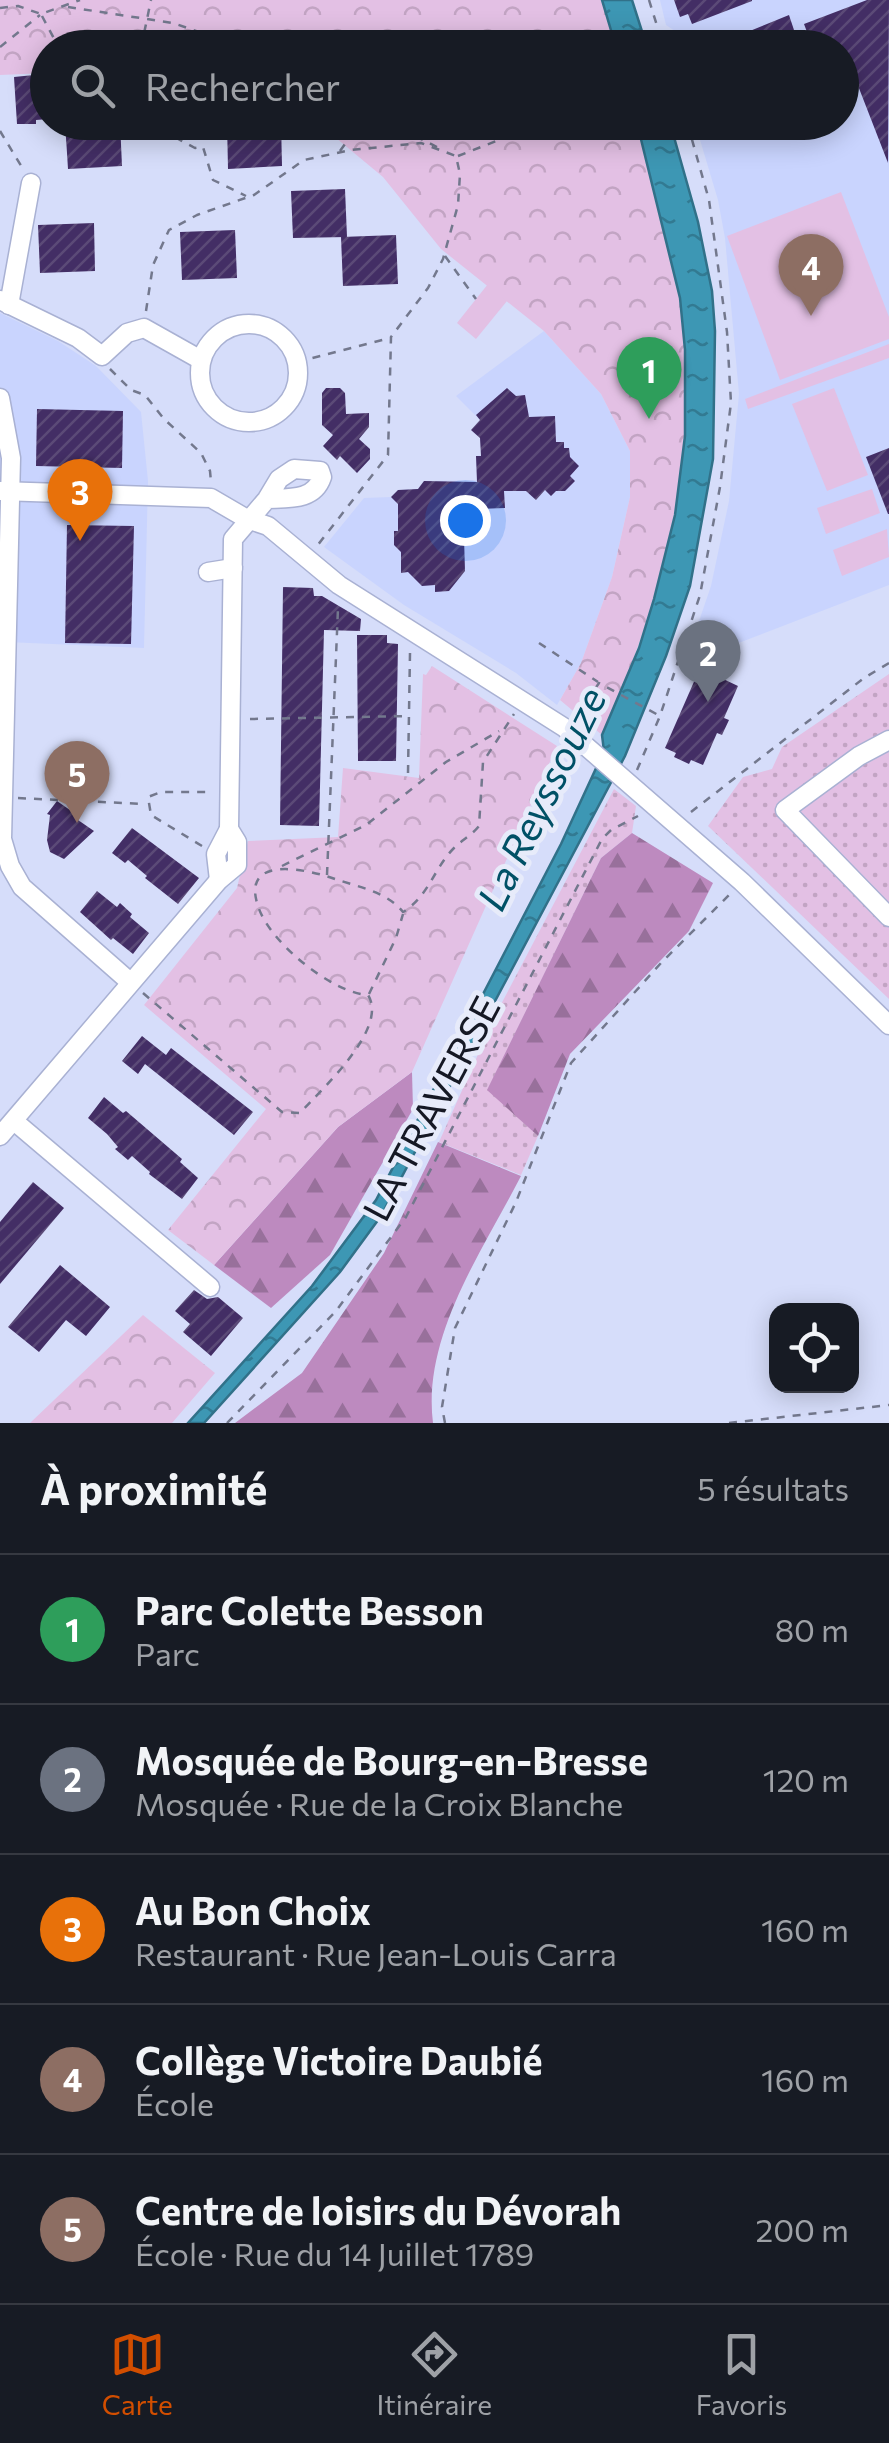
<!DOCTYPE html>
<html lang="fr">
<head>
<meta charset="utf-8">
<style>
	:root { --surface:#171b24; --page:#242831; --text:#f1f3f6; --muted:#9ea1a6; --line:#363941; --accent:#d24e00 }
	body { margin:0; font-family:Commissioner,sans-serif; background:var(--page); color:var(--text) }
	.controls { position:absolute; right:30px; bottom:30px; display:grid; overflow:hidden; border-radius:20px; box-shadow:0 5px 25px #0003 }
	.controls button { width:90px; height:90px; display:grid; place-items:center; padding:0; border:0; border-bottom:2px solid var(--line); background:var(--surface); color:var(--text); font:50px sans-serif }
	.you { position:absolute; left:465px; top:520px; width:35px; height:35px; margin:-25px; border:8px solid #fff; border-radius:50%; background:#1a73e8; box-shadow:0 0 0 15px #1a73e833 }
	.badge { display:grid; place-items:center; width:65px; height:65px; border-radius:50%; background:var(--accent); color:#fff; font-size:32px; font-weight:700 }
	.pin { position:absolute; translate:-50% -82px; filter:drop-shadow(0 2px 5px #0008) }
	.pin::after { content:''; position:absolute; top:52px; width:35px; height:30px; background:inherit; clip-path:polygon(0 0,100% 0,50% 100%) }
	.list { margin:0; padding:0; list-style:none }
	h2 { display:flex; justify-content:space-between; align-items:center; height:130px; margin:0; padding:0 40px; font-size:42px }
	h2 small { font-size:32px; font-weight:400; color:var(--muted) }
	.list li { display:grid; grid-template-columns:65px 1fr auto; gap:30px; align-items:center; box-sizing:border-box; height:150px; padding:0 40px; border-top:2px solid var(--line) }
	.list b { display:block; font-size:38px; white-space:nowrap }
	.list p { margin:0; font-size:32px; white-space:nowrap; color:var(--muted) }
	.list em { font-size:32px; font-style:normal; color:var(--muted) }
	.icon { flex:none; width:55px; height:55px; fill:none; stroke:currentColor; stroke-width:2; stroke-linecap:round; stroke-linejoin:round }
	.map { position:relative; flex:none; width:889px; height:1423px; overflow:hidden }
	.search { position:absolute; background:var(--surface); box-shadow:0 5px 25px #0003; left:30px; right:30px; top:30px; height:110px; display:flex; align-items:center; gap:25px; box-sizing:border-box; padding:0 35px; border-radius:55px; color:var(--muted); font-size:38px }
	.sheet { height:880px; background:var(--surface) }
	nav { display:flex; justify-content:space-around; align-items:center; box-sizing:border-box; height:140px; border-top:2px solid var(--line); background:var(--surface); font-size:28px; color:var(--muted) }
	nav a { display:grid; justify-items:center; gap:5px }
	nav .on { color:var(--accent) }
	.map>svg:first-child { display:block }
	.built { fill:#c9d4fe }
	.grass { fill:url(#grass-dots) }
	.forest { fill:url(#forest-firs) }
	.park { fill:url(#park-crowns) }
	.pitch { fill:#e3c0e4 }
	.water { fill:url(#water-ripples); stroke:#317189; stroke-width:2.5 }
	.building { fill:url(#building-hatch) }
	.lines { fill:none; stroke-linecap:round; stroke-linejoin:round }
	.minor-casing { stroke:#a9b1d3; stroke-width:21 }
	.path { stroke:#73788d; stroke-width:2.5; stroke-dasharray:8 8; stroke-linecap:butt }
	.minor { stroke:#fff; stroke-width:18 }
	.labels { text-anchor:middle; stroke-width:10; stroke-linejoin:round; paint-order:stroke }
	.street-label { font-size:38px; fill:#151824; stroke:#e7ebfa }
	.water-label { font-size:40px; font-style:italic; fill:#005166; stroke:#e7ebfa }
</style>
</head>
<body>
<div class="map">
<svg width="889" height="1423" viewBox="0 0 889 1423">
	<defs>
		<pattern id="grass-dots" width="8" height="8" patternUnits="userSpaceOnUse" patternTransform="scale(2.5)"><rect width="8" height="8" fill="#e3c0e4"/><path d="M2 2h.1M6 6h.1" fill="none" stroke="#c2a4c3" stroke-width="1.8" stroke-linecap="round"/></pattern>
		<pattern id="forest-firs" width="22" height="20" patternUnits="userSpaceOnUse" patternTransform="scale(2.5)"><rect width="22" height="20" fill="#bd8abf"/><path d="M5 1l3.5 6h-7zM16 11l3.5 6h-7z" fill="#98709b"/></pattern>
		<pattern id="park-crowns" width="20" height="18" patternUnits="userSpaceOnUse" patternTransform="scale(2.5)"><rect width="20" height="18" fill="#e3c0e4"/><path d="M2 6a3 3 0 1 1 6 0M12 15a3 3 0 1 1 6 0" fill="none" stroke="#c2a4c3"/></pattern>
		<pattern id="water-ripples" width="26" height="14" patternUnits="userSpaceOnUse" patternTransform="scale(2.5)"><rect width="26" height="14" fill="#3d97b4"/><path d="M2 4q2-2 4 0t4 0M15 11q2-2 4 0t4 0" fill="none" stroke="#327a92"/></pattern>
		<pattern id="building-hatch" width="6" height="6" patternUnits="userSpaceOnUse" patternTransform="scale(2.5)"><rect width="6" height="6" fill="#432e65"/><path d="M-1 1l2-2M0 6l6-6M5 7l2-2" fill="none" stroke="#5b4a77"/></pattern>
	</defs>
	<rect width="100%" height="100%" fill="#d6ddfa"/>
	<g class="built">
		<path d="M 660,0 L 889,0 L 889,585 L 697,659 L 688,653 L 711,586 L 729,501 L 739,394 L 725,238 L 718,200 L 695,123 L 842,122 L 842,48 L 676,47 L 678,33 L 666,25 Z"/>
		<path d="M 0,313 L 58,341 L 96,366 L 141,412 L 148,481 L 144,648 L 7,642 L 0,715 Z"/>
		<path d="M 544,331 L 601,394 L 630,451 L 630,497 L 612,577 L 581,663 L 557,705 L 516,673 L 404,605 L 324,547 L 364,498 L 391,497 L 398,490 L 418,489 L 424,481 L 503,480 L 477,475 L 476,456 L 483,455 L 482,448 L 480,438 L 471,430 L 480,420 L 456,396 Z"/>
	</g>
	<g class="grass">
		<path d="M 889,674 L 889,999 L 708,826 L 743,777 L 772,769 L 782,747 Z"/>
		<path d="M 614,789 L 636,806 L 632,833 L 601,858 L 488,1089 L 538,1136 L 521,1175 L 439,1142 L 497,1012 Z"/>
	</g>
	<g class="forest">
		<path d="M 632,833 L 713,883 L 689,931 L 570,1054 L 538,1136 L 487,1090 L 601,858 Z"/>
		<path d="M 412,1072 L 413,1109 L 330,1255 L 271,1308 L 214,1265 L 338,1127 Z"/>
		<path d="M 438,1142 L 521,1176 C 483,1250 422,1336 433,1423 L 235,1423 L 302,1373 L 384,1253 Z"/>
	</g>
	<g class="park">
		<path d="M 0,0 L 602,0 L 616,47 L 48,48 L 47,73 L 0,75 Z"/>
		<path d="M 318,123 L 637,123 C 655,185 676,250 682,315 C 698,464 663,600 602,735 L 560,700 L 581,663 L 612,577 L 630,497 L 630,451 L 601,394 L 544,331 L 441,249 L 383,177 Z"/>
		<path d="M 432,666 L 557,746 L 412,1072 L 338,1127 L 214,1265 L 168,1230 L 266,1109 L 144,1005 L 237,888 L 248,841 L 338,837 L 343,768 L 419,778 L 423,674 L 426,675 Z"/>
		<path d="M 143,1315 L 215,1373 L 172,1423 L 30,1423 Z"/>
	</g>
	<g class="pitch">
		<path d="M 841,192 L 889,317 L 889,339 L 780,380 L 727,236 Z"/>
		<path d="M 488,284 L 507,301 L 476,339 L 457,323 Z"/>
		<path d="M 889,344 L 889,358 L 748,409 L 745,399 Z"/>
		<path d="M 834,388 L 868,475 L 827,491 L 792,404 Z"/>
		<path d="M 872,489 L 880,513 L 826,534 L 817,508 Z"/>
		<path d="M 887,529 L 889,557 L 842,576 L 833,550 Z"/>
	</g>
	<g class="water">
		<path d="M 602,0 L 632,0 L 647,47 L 616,47 Z"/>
		<path d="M 637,123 L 670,123 L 698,222 L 712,291 L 715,331 L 713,459 L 690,586 L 666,656 L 625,756 L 381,1216 L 340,1272 L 204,1423 L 188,1423 L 312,1286 L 376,1200 L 561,844 L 604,751 L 602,735 L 639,648 L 654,599 L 675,515 L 685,436 L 685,350 L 680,298 Z"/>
	</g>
	<g class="building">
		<path d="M 674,0 L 752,0 L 752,1 L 692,24 L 688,14 L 680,17 Z"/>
		<path d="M 867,0 L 889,0 L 888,163 L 843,47 L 813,48 L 804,24 Z"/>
		<path d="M 789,15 L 796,36 L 781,42 L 783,48 L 708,48 Z"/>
		<path d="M 34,75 L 34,79 L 48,78 L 48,119 L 36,120 L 36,124 L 17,124 L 14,77 Z"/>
		<path d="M 65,122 L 120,122 L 122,166 L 68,169 Z"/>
		<path d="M 227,122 L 281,122 L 282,166 L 228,169 Z"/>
		<path d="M 345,189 L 347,237 L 293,238 L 291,191 Z"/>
		<path d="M 94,223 L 95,271 L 40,273 L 38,225 Z"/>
		<path d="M 235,230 L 237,278 L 182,280 L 180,232 Z"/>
		<path d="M 396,235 L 398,284 L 343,286 L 341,237 Z"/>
		<path d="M 326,388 L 340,388 L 345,393 L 346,414 L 369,413 L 369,427 L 359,439 L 370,449 L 370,459 L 357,473 L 340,456 L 337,460 L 323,446 L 333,435 L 322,425 L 322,393 Z"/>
		<path d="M 507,388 L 516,396 L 525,395 L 529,417 L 555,416 L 556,442 L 564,442 L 564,448 L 569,448 L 570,457 L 579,466 L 570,476 L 575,481 L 565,491 L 556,491 L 551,496 L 545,490 L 536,500 L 526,491 L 504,491 L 505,508 L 478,509 L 479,536 L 464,537 L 465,571 L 449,591 L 435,592 L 435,585 L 422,586 L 408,572 L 401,573 L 401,552 L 394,545 L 394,531 L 398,531 L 398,504 L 391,497 L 398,490 L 418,489 L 424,481 L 477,482 L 476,456 L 481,456 L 480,438 L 471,430 L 480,420 L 476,415 Z"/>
		<path d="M 37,409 L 123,411 L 122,468 L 36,466 Z"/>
		<path d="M 889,448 L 889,514 L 888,514 L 866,457 Z"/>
		<path d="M 67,525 L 134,526 L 131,644 L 65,643 Z"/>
		<path d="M 283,587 L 313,588 L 314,596 L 322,596 L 361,619 L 360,631 L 324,630 L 319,826 L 280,825 Z"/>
		<path d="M 357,635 L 387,635 L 387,643 L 398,644 L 396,761 L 358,761 Z"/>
		<path d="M 700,668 L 738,686 L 724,718 L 729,720 L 722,735 L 717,733 L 703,765 L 691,760 L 689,764 L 674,757 L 676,753 L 665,748 Z"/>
		<path d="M 57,801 L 80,817 L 78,820 L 94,831 L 64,859 L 50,852 L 47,840 L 50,815 L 47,814 Z"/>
		<path d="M 132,828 L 199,878 L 178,904 L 145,878 L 147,876 L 128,860 L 125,863 L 112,853 Z"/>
		<path d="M 97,891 L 117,907 L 120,903 L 132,914 L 130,917 L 149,933 L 133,954 L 113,938 L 111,940 L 80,912 Z"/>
		<path d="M 142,1036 L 166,1055 L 171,1048 L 253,1112 L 234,1135 L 145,1064 L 138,1074 L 122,1061 Z"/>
		<path d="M 104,1097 L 123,1113 L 126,1111 L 182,1159 L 180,1162 L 198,1178 L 182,1199 L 149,1174 L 150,1172 L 132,1156 L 128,1160 L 115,1149 L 118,1147 L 107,1134 L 88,1118 Z"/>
		<path d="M 33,1182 L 64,1208 L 0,1284 L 0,1222 Z"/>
		<path d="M 60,1265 L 110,1307 L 86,1336 L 66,1320 L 39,1352 L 8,1327 Z"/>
		<path d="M 194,1290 L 207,1299 L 218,1297 L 243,1318 L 211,1356 L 183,1332 L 190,1324 L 175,1311 Z"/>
	</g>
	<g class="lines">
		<g class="minor-casing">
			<g id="minor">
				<path d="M 0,300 L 78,338 L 102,356 L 127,333 L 144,328 L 201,360"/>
				<path d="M 9,305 L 31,183"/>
				<circle cx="249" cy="373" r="49"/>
				<path d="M 0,398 L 11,458 L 2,839 L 10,866 L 22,887 L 130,982"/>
				<path d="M 0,491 L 211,498 L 247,519 L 268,526 L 339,585 L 565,728 L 742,882 L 889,1025"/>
				<path d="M 208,572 L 233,568"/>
				<path d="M 889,740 L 859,756 L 785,810 L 889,917"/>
				<path d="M 219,880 L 216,854 L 229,829"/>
				<path d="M 14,1121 L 210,1287"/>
				<path d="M 0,1136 L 219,880 L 237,865 L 237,842 L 229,829 L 233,539 L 267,499 L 279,479 L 294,469 L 320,471 L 322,477 C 314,501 289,498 267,499"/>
			</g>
		</g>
		<g class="path">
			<path d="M 649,0 L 664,48"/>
			<path d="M 68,7 L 173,23 L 246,48"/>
			<path d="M 0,8 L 18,6 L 41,14 L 80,0"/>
			<path d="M 42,16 L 59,48"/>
			<path d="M 0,47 L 40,15"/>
			<path d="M 141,48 L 151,0"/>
			<path d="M 643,48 L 659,33"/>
			<path d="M 147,122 L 195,148 L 203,147 L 213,180 L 246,196"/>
			<path d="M 387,122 L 437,147"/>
			<path d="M 0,131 L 23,169"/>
			<path d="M 340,151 L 350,137 L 346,122"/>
			<path d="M 458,156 L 545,122"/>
			<path d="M 445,256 L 476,299"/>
			<path d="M 146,311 L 153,265 L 169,230 L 197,215 L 254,195 L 304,160 L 351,150 L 421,143 L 456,156 L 460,174 L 458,205 L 443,259 L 428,288 L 391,337 L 388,455 L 317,546"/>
			<path d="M 297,362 L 390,338"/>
			<path d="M 110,369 L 131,390 L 145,395 L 164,419 L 201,453 L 210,471 L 211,482"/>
			<path d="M 539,643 L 598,682"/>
			<path d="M 577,715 L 599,683 L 660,716"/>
			<path d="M 250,719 L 409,716"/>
			<path d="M 637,770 L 660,716 L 700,595 L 720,487 L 731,403 L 727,332 L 709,200 L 687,122"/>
			<path d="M 408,773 L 410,653"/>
			<path d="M 18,798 L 145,804"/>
			<path d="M 691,812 L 864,678 L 889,663"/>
			<path d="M 202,846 L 151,815 L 148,797 L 161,792 L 210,792"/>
			<path d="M 282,866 L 366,825 L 446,762 L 499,731"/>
			<path d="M 327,875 L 338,608"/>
			<path d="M 143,993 L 282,1112 L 300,1113 C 322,1089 389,1028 368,995 C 332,993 269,942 258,906 C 240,853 310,870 335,879 C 359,887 387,892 403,912 C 429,896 434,868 454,848 C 462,840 472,835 479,826 L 483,762 L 514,714"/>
			<path d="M 369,994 L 396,938 L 403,914"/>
			<path d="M 227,1423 L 336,1311 L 406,1217 L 602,839 L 611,830 L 638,816"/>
			<path d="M 445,1423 L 442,1407 L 455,1328 L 516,1202 L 571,1063 L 661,963 L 730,894"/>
			<path d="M 729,1423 L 889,1405"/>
		</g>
		<use href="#minor" class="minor"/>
	</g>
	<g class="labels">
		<g class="street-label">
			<text transform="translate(432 1109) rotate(-62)" y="13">LA TRAVERSE</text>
		</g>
		<g class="water-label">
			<text transform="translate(542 799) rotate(-64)" y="14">La Reyssouze</text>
		</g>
	</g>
</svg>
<div class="controls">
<button><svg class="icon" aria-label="locate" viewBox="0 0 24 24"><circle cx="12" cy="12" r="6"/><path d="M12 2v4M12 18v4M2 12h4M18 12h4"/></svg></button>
</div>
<div class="you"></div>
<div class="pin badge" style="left:649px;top:419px;background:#2e9e5b">1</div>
<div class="pin badge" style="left:708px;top:702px;background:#6b7280">2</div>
<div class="pin badge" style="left:80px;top:541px;background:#e8710a">3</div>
<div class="pin badge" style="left:811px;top:316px;background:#8d6e63">4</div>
<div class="pin badge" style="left:77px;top:823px;background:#8d6e63">5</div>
<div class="search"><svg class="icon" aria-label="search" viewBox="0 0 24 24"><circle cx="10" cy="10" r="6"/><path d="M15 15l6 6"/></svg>Rechercher</div>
</div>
<section class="sheet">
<h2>À proximité<small>5 résultats</small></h2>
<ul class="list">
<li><span class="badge" style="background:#2e9e5b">1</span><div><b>Parc Colette Besson</b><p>Parc</p></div><em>80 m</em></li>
<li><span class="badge" style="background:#6b7280">2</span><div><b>Mosquée de Bourg-en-Bresse</b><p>Mosquée · Rue de la Croix Blanche</p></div><em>120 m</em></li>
<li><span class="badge" style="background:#e8710a">3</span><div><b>Au Bon Choix</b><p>Restaurant · Rue Jean-Louis Carra</p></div><em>160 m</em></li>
<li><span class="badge" style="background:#8d6e63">4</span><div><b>Collège Victoire Daubié</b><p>École</p></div><em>160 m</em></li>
<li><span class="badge" style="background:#8d6e63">5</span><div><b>Centre de loisirs du Dévorah</b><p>École · Rue du 14 Juillet 1789</p></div><em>200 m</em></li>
</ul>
</section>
<nav>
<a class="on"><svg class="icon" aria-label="map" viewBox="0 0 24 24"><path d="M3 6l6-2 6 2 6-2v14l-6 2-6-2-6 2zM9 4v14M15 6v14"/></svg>Carte</a>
<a><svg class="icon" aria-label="directions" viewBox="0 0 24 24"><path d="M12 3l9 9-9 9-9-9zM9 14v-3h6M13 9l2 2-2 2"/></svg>Itinéraire</a>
<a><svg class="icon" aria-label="saved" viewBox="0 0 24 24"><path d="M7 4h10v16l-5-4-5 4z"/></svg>Favoris</a>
</nav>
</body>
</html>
